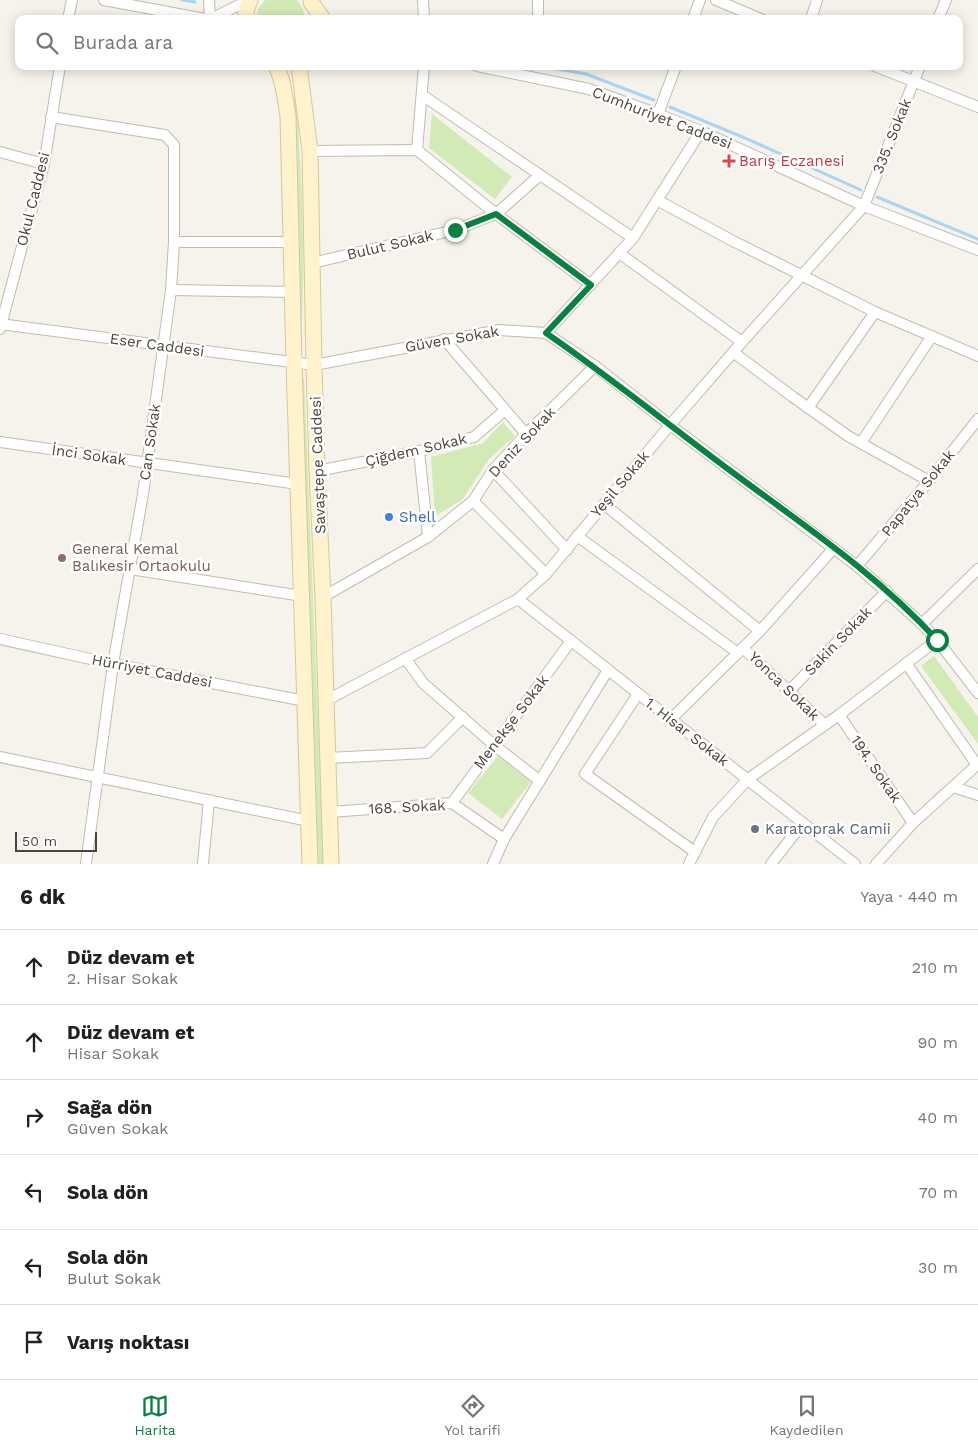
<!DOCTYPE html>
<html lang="tr">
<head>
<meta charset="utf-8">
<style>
	:root { --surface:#fff; --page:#f2f2f2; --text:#202124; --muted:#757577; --line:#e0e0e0; --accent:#0b8043 }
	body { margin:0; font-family:"Work Sans",sans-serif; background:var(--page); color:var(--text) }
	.scale { position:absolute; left:15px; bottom:12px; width:82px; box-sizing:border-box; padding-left:5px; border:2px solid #4b4439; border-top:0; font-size:14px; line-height:18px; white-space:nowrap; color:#4b4439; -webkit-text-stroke:4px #fff; paint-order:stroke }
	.stop { position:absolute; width:15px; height:15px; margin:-11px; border:4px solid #0b8043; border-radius:50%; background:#fff }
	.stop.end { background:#0b8043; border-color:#fff; box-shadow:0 1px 5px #0008 }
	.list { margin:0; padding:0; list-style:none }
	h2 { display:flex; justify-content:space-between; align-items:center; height:65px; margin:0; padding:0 20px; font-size:21px }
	h2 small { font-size:16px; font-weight:400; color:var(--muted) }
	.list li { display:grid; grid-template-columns:32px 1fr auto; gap:15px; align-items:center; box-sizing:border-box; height:75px; padding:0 20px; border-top:1px solid var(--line) }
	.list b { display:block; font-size:19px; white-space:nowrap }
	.list p { margin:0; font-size:16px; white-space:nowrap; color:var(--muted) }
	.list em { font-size:16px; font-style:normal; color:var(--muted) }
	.icon { flex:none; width:28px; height:28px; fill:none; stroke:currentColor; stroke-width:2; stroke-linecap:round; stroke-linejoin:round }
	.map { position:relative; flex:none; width:978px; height:864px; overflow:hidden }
	.search { position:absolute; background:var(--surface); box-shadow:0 2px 12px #0003; left:15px; right:15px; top:15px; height:55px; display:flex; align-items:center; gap:12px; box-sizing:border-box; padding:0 18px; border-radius:10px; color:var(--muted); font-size:19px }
	.sheet { height:515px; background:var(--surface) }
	nav { display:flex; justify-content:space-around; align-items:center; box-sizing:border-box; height:70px; border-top:1px solid var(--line); background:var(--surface); font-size:14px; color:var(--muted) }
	nav a { display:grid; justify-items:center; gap:2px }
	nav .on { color:var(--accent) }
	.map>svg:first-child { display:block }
	.green { fill:#d2eab5 }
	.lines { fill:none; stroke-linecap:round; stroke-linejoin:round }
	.stream { stroke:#a9d4f2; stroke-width:3 }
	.street-casing { stroke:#c2bbae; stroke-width:12 }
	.secondary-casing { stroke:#d6c79b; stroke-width:17 }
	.street { stroke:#fff; stroke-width:10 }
	.secondary { stroke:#fff3cd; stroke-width:15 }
	.route { stroke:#0b8043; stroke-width:6 }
	.health-dot { fill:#e0444e; stroke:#fff; stroke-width:2 }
	.shop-dot { fill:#3f7fe0; stroke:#fff; stroke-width:2 }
	.education-dot { fill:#8d6e63; stroke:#fff; stroke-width:2 }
	.worship-dot { fill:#6b7280; stroke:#fff; stroke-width:2 }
	.labels { text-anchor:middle; stroke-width:5; stroke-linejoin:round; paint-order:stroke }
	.street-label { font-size:15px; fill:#4b4439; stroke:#fff }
	.health-label { font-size:15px; fill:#be3a42; stroke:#fff; text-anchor:start }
	.shop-label { font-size:15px; fill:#366cbe; stroke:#fff; text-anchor:start }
	.education-label { font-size:15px; fill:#785e54; stroke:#fff; text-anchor:start }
	.worship-label { font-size:15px; fill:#5b616d; stroke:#fff; text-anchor:start }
</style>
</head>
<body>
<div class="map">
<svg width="978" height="864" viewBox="0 0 978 864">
	<rect width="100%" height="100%" fill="#f6f3ec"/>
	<g class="green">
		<path d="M 265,0 L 297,0 C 302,6 304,11 305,19 L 257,19 L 258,9 Z"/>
		<path d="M 293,99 L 296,99 C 302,178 306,258 301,338 Z"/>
		<path d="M 432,114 L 512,177 L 495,199 L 429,148 Z"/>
		<path d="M 302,378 L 304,378 L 324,864 L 318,864 Z"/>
		<path d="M 503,422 L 515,436 L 489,459 L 462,500 L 435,516 L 431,457 L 483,443 Z"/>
		<path d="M 934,656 L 978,717 L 978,744 L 921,666 Z"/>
		<path d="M 498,756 L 531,782 L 502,819 L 468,793 Z"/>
	</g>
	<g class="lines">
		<g class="stream">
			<path d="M 182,0 L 195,2"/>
			<path d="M 546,67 L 586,74 L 654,100"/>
			<path d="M 670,107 L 745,138 L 861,190"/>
			<path d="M 877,197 L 978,239"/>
		</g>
		<g class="street-casing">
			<g id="street">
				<path d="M 104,0 L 205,19"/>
				<path d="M 209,0 L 210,19"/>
				<path d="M 423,0 L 424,19"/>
				<path d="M 716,0 L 761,19"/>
				<path d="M 68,19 L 72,0"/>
				<path d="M 211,19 L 249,0"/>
				<path d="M 538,19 L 538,0"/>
				<path d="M 693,19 L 700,0"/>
				<path d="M 811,19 L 817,0"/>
				<path d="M 938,19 L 946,0"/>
				<path d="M 477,66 L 589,89 L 658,114 L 701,131 L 864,206 L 978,250"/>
				<path d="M 875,66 L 978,107"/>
				<path d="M 422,95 L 633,238"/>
				<path d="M 658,114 L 676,66"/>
				<path d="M 51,117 L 165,135 L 174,145 L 174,242 L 171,290 L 143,494 L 113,664 L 86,864"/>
				<path d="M 417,150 L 424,66"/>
				<path d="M 310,151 L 417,150 L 496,214 L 591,285"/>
				<path d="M 0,152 L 44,164"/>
				<path d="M 657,200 L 731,240 L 875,312 L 978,356"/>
				<path d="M 174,242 L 291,242"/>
				<path d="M 619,253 L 742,342"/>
				<path d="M 312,263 L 455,230 L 496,214 L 540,175"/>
				<path d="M 171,290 L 293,292"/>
				<path d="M 0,324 L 314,365 L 500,330 L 546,333 L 633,238 L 701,131"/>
				<path d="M 0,329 L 44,164 L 60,66"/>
				<path d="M 546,333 L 595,366 L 670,425 L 857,566 L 922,624 L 937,640 L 978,693"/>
				<path d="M 444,339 L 526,434"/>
				<path d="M 733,352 L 793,397 L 848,436 L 929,481"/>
				<path d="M 808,408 L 875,312"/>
				<path d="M 0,442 L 298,484"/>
				<path d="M 861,443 L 932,336"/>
				<path d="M 419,451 L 428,537"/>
				<path d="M 493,470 L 567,550"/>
				<path d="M 317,471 L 419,451 L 474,437 L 505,410"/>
				<path d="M 473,501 L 546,574"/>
				<path d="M 604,504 L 760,631"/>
				<path d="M 577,536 L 738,653"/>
				<path d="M 857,566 L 929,481 L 978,419"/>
				<path d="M 130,569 L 302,596"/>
				<path d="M 323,597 L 428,537 L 473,501 L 493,470 L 526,434 L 595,366"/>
				<path d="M 518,599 L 855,864"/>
				<path d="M 922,624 L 978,569"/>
				<path d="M 0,639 L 113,664 L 305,701"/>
				<path d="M 743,648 L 825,725"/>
				<path d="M 405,658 L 423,683 L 494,745 L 540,781"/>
				<path d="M 906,663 L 977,765"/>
				<path d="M 789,691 L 887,591"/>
				<path d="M 638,694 L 585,774 L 695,852"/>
				<path d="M 327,700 L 518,599 L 546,574 L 670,425 L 742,342 L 864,206 L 920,66"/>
				<path d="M 839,715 L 913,823"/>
				<path d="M 671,719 L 760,631 L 834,548"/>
				<path d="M 0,757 L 309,821"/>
				<path d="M 328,758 L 427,753 L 463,717"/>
				<path d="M 953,787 L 978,795"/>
				<path d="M 452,803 L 571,641"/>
				<path d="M 330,812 L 452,803 L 504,839"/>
				<path d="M 203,864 L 209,800"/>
				<path d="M 493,864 L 504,839 L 608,670"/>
				<path d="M 689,864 L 713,817 L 748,779 L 839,715 L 937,640"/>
				<path d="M 771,864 L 803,823"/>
				<path d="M 876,864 L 913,823 L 978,764"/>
			</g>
		</g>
		<g class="secondary-casing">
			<g id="secondary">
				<path d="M 311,2 L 323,19"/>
				<path d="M 245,19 L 247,8 L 250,0"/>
				<path d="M 276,66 C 284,81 285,100 288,116 L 294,363 L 310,864"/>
				<path d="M 299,66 L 310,151 L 314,365 L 317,471 L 323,597 L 331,864"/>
			</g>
		</g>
		<use href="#street" class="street"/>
		<use href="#secondary" class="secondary"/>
	</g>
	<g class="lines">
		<path class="route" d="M 455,230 L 496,214 L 591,285 L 546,333 C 610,377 670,426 732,472 C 802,524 877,574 937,640"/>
	</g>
	<path class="health-dot" d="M726.5 153.5h5v5h5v5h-5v5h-5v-5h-5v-5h5z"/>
	<circle class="shop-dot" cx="389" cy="517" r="5"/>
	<circle class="education-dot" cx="62" cy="558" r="5"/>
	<circle class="worship-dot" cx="755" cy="829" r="5"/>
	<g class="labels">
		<g class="street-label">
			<text transform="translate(662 118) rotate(21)" y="5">Cumhuriyet Caddesi</text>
			<text transform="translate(892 136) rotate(-68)" y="5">335. Sokak</text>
			<text transform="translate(33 199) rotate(-76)" y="5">Okul Caddesi</text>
			<text transform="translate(390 245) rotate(-13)" y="5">Bulut Sokak</text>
			<text transform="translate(452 339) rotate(-10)" y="5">Güven Sokak</text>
			<text transform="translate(157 345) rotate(8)" y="5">Eser Caddesi</text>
			<text transform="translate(150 442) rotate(-82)" y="5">Can Sokak</text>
			<text transform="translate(522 442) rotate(-47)" y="5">Deniz Sokak</text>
			<text transform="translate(416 450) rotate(-13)" y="5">Çiğdem Sokak</text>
			<text transform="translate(89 455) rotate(8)" y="5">İnci Sokak</text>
			<text transform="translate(318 465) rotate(-92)" y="5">Savaştepe Caddesi</text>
			<text transform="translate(620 484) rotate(-50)" y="5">Yeşil Sokak</text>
			<text transform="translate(918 493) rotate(-51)" y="5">Papatya Sokak</text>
			<text transform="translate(838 641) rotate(-46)" y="5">Sakin Sokak</text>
			<text transform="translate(152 671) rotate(11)" y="5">Hürriyet Caddesi</text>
			<text transform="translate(784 686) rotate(44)" y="5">Yonca Sokak</text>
			<text transform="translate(511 722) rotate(-53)" y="5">Menekşe Sokak</text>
			<text transform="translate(687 732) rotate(38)" y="5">1. Hisar Sokak</text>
			<text transform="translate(876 769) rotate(56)" y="5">194. Sokak</text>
			<text transform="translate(407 807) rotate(-3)" y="5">168. Sokak</text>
		</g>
		<g class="health-label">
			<text x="739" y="166">Barış Eczanesi</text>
		</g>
		<g class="shop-label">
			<text x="399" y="522">Shell</text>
		</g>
		<g class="education-label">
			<text x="72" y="554">General Kemal<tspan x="72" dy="17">Balıkesir Ortaokulu</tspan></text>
		</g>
		<g class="worship-label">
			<text x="765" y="834">Karatoprak Camii</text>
		</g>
	</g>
</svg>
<div class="scale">50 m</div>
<div class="stop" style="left:937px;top:640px"></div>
<div class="stop end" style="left:455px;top:230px"></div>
<div class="search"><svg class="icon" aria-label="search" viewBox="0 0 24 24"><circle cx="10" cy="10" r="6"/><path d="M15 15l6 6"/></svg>Burada ara</div>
</div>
<section class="sheet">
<h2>6 dk<small>Yaya · 440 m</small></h2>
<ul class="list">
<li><svg class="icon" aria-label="ahead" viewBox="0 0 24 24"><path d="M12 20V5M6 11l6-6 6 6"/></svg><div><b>Düz devam et</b><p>2. Hisar Sokak</p></div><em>210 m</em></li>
<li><svg class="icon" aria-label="ahead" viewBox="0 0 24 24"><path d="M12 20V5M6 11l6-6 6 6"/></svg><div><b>Düz devam et</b><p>Hisar Sokak</p></div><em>90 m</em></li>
<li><svg class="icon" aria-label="right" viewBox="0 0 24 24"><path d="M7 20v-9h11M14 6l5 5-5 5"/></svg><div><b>Sağa dön</b><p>Güven Sokak</p></div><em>40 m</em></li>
<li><svg class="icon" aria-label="left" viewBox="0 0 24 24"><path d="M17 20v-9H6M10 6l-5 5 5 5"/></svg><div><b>Sola dön</b></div><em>70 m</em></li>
<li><svg class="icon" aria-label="left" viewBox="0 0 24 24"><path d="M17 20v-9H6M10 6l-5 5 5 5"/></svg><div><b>Sola dön</b><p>Bulut Sokak</p></div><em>30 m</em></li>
<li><svg class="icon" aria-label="arrive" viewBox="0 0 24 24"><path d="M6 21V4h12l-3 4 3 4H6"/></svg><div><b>Varış noktası</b></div></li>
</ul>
</section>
<nav>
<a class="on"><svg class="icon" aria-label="map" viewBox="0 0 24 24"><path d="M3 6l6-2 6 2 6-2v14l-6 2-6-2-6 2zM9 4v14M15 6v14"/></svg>Harita</a>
<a><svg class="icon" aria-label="directions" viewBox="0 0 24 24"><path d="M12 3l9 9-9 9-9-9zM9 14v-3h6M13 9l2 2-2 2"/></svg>Yol tarifi</a>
<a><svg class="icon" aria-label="saved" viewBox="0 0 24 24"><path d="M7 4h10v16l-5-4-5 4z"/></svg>Kaydedilen</a>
</nav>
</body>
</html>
